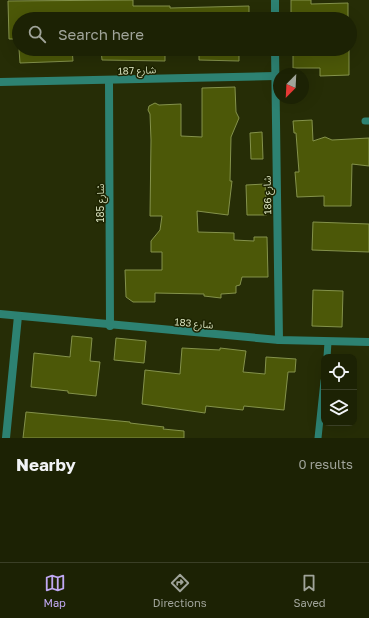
<!DOCTYPE html>
<html lang="en">
<head>
<meta charset="utf-8">
<style>
	:root { --surface:#1c2204; --page:#292f13; --text:#f1f3f6; --muted:#a0a49a; --line:#3a3f26; --accent:#c0a8f3 }
	body { margin:0; font-family:"Golos Text","Noto Sans Arabic",sans-serif; background:var(--page); color:var(--text) }
	.controls { position:absolute; right:12px; bottom:12px; display:grid; overflow:hidden; border-radius:8px; box-shadow:0 4px 16px #0002 }
	.controls button { width:36px; height:36px; display:grid; place-items:center; padding:0; border:0; border-bottom:1px solid var(--line); background:var(--surface); color:var(--text); font:20px sans-serif }
	.compass { position:absolute; left:273px; top:68px; width:36px; height:36px; border-radius:50%; background:var(--surface); box-shadow:0 4px 16px #0002; rotate:204deg }
	.list { margin:0; padding:0; list-style:none }
	h2 { display:flex; justify-content:space-between; align-items:center; height:52px; margin:0; padding:0 16px; font-size:17px }
	h2 small { font-size:13px; font-weight:400; color:var(--muted) }
	.icon { flex:none; width:22px; height:22px; fill:none; stroke:currentColor; stroke-width:2; stroke-linecap:round; stroke-linejoin:round }
	.map { position:relative; flex:none; width:369px; height:438px; overflow:hidden }
	.search { position:absolute; background:var(--surface); box-shadow:0 4px 16px #0002; left:12px; right:12px; top:12px; height:44px; display:flex; align-items:center; gap:10px; box-sizing:border-box; padding:0 14px; border-radius:22px; color:var(--muted); font-size:15px }
	.sheet { height:124px; background:var(--surface) }
	nav { display:flex; justify-content:space-around; align-items:center; box-sizing:border-box; height:56px; border-top:1px solid var(--line); background:var(--surface); font-size:11px; color:var(--muted) }
	nav a { display:grid; justify-items:center; gap:2px }
	nav .on { color:var(--accent) }
	.map>svg:first-child { display:block }
	.building { fill:#4c5808; stroke:#84924b }
	.lines { fill:none; stroke-linecap:round; stroke-linejoin:round }
	.lane { stroke:#2d8272; stroke-width:7 }
	.street { stroke:#2d8272; stroke-width:8 }
	.labels { text-anchor:middle; stroke-width:3; stroke-linejoin:round; paint-order:stroke }
	.street-label { font-size:10px; fill:#d6dfbb; stroke:#1d2300 }
</style>
</head>
<body>
<div class="map">
<svg width="369" height="438" viewBox="0 0 369 438">
	<rect width="100%" height="100%" fill="#262d06"/>
	<g class="building">
		<path d="M 133,0 L 133,6 L 170,6 L 170,8 L 249,6 L 249,19 L 19,19 L 19,39 L 9,39 L 8,1 Z"/>
		<path d="M 291,0 L 311,0 L 311,4 L 348,3 L 348,19 L 291,19 Z"/>
		<path d="M 19,49 L 72,49 L 73,61 L 20,63 Z"/>
		<path d="M 101,49 L 165,49 L 165,61 L 102,60 Z"/>
		<path d="M 199,49 L 239,49 L 239,61 L 199,60 Z"/>
		<path d="M 293,49 L 349,49 L 349,75 L 320,76 L 320,68 L 293,68 Z"/>
		<path d="M 235,87 L 236,112 L 239,118 L 231,137 L 230,181 L 232,181 L 228,215 L 197,211 L 198,232 L 234,233 L 234,240 L 254,241 L 254,237 L 267,237 L 268,277 L 242,277 L 240,285 L 236,286 L 236,293 L 221,294 L 221,298 L 204,296 L 204,294 L 155,293 L 155,302 L 133,302 L 126,297 L 125,270 L 162,270 L 162,252 L 151,252 L 151,241 L 160,230 L 162,216 L 150,216 L 151,140 L 150,114 L 148,110 L 149,106 L 155,103 L 159,105 L 181,104 L 181,136 L 202,137 L 202,88 Z"/>
		<path d="M 312,120 L 313,141 L 325,137 L 332,140 L 369,138 L 369,166 L 352,164 L 351,206 L 324,206 L 324,196 L 297,197 L 295,172 L 299,172 L 296,133 L 294,133 L 293,121 Z"/>
		<path d="M 262,132 L 263,159 L 251,159 L 250,133 Z"/>
		<path d="M 265,184 L 267,215 L 247,215 L 246,185 Z"/>
		<path d="M 313,222 L 369,224 L 369,252 L 312,250 Z"/>
		<path d="M 313,290 L 343,291 L 342,327 L 312,326 Z"/>
		<path d="M 72,336 L 92,338 L 90,361 L 100,362 L 96,396 L 68,393 L 68,391 L 31,387 L 34,353 L 70,357 Z"/>
		<path d="M 116,338 L 146,341 L 144,363 L 114,360 Z"/>
		<path d="M 182,348 L 220,350 L 220,348 L 246,351 L 243,372 L 265,374 L 266,357 L 296,359 L 295,372 L 288,372 L 284,410 L 244,406 L 243,410 L 206,406 L 205,413 L 142,404 L 145,370 L 180,374 Z"/>
		<path d="M 26,412 L 130,422 L 130,423 L 164,427 L 163,429 L 184,431 L 184,438 L 23,438 Z"/>
	</g>
	<g class="lines">
		<g class="lane">
			<path d="M 365,121 L 369,121"/>
			<path d="M 327,357 L 328,342"/>
			<path d="M 318,438 L 324,381"/>
		</g>
		<g class="street">
			<path d="M 275,0 L 275,19"/>
			<path d="M 275,49 L 279,340"/>
			<path d="M 109,81 L 110,326"/>
			<path d="M 0,82 L 275,76"/>
			<path d="M 0,314 L 279,340 L 369,342"/>
			<path d="M 6,438 L 18,316"/>
		</g>
	</g>
	<g class="labels">
		<g class="street-label">
			<text transform="translate(137 70) rotate(-2)" y="4">شارع 187</text>
			<text transform="translate(267 195) rotate(-91)" y="4">شارع 186</text>
			<text transform="translate(100 203) rotate(-90)" y="4">شارع 185</text>
			<text transform="translate(194 323) rotate(5)" y="4">شارع 183</text>
		</g>
	</g>
</svg>
<div class="controls">
<button><svg class="icon" aria-label="locate" viewBox="0 0 24 24"><circle cx="12" cy="12" r="6"/><path d="M12 2v4M12 18v4M2 12h4M18 12h4"/></svg></button>
<button><svg class="icon" aria-label="layers" viewBox="0 0 24 24"><path d="M12 4l9 5-9 5-9-5zM3 14l9 5 9-5"/></svg></button>
</div>
<svg class="compass" viewBox="-18 -18 36 36"><path d="M0-13l5 13h-10z" fill="#e53935"/><path d="M0 13l5-13h-10z" fill="#a0a49a"/></svg>
<div class="search"><svg class="icon" aria-label="search" viewBox="0 0 24 24"><circle cx="10" cy="10" r="6"/><path d="M15 15l6 6"/></svg>Search here</div>
</div>
<section class="sheet">
<h2>Nearby<small>0 results</small></h2>
<ul class="list">
</ul>
</section>
<nav>
<a class="on"><svg class="icon" aria-label="map" viewBox="0 0 24 24"><path d="M3 6l6-2 6 2 6-2v14l-6 2-6-2-6 2zM9 4v14M15 6v14"/></svg>Map</a>
<a><svg class="icon" aria-label="directions" viewBox="0 0 24 24"><path d="M12 3l9 9-9 9-9-9zM9 14v-3h6M13 9l2 2-2 2"/></svg>Directions</a>
<a><svg class="icon" aria-label="saved" viewBox="0 0 24 24"><path d="M7 4h10v16l-5-4-5 4z"/></svg>Saved</a>
</nav>
</body>
</html>
